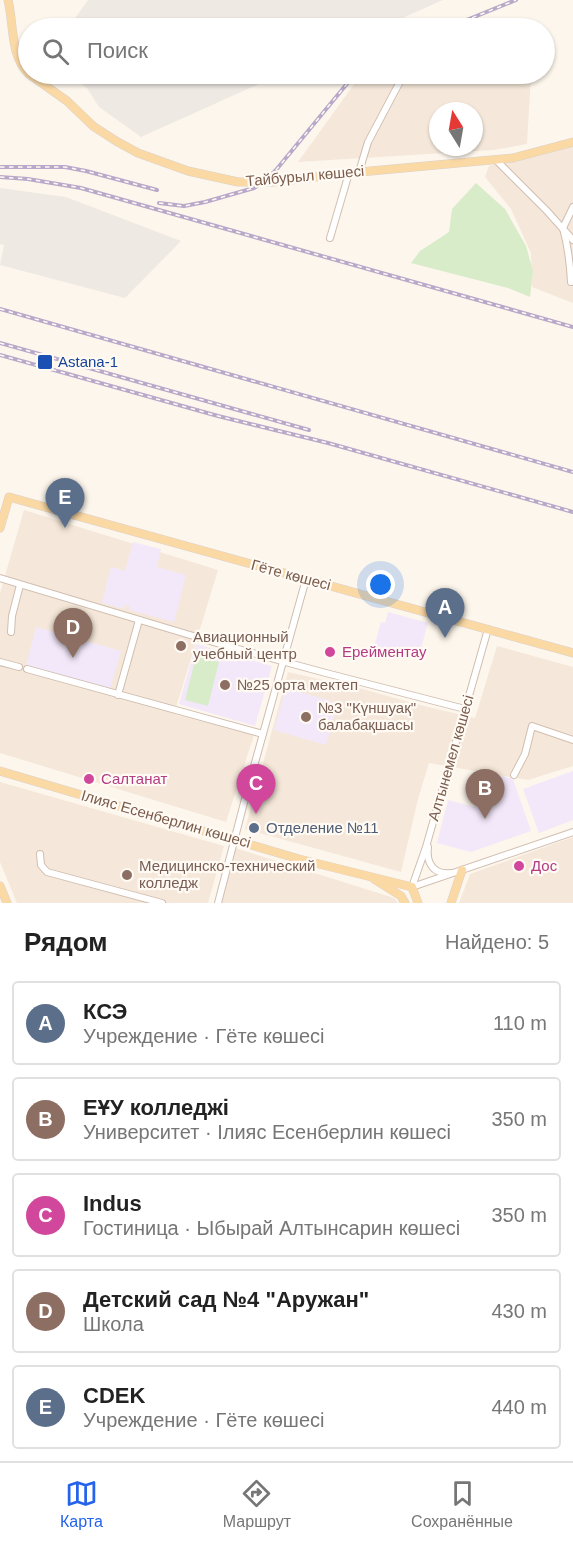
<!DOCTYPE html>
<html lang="ru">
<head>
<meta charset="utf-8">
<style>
	:root { --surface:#fff; --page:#f2f2f2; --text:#222; --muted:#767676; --line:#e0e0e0; --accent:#2563eb }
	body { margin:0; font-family:Arial,sans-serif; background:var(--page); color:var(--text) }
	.compass { position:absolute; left:429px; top:102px; width:54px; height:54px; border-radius:50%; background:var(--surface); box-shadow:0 2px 4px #0004; rotate:349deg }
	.you { position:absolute; left:381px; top:585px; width:21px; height:21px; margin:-15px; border:4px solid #fff; border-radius:50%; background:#1a73e8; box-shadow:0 0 0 9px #1a73e833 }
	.badge { display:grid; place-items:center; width:39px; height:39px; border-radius:50%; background:var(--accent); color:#fff; font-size:20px; font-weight:700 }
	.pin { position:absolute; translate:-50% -50px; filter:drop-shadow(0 2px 3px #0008) }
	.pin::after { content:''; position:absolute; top:32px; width:21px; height:18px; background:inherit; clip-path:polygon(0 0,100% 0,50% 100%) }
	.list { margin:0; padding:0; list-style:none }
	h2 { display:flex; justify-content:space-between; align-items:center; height:78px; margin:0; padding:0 24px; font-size:26px }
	h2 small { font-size:20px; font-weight:400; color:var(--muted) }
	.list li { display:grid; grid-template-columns:39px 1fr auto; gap:18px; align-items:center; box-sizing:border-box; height:84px; margin:0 12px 12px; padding:0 12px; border:2px solid var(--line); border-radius:6px }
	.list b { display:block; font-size:22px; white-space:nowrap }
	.list p { margin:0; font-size:20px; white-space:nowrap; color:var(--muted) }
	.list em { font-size:20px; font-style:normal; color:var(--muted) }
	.icon { flex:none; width:33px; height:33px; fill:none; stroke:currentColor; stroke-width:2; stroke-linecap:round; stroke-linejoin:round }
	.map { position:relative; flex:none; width:573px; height:903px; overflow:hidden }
	.search { position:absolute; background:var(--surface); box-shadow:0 2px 4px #0004; left:18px; right:18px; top:18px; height:66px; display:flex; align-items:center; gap:15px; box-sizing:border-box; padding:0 21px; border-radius:33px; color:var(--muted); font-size:22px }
	.sheet { height:558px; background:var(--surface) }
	nav { display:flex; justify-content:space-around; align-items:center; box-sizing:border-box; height:84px; border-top:2px solid var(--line); background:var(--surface); font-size:16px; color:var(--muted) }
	nav a { display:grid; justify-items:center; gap:3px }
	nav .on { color:var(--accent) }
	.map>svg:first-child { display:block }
	.residential { fill:#f5e8da; fill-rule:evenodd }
	.industrial { fill:#efe9e4 }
	.education { fill:#f3e8fa }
	.green { fill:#d8ecc9 }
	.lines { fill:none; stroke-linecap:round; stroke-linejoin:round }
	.minor-casing { stroke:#d1beb0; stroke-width:8 }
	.major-casing { stroke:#dad1cd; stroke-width:9 }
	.minor { stroke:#fff; stroke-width:6 }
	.major { stroke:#fbd9a5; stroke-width:8 }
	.rail-casing { stroke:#b9a8c9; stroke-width:4 }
	.rail { stroke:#fffaf3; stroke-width:1.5; stroke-dasharray:4.5; stroke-linecap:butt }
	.transit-dot { fill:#1a4fb4; stroke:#fffaf3; stroke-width:2 }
	.education-dot { fill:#8d6e63; stroke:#fffaf3; stroke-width:2 }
	.hotel-dot { fill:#d1479c; stroke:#fffaf3; stroke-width:2 }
	.service-dot { fill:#5c6f8a; stroke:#fffaf3; stroke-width:2 }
	.labels { text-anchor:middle; stroke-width:4.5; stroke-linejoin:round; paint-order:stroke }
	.street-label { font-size:15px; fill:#7a5c4d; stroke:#fffaf3 }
	.transit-label { font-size:15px; fill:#164399; stroke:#fffaf3; text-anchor:start }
	.education-label { font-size:15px; fill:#785e54; stroke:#fffaf3; text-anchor:start }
	.hotel-label { font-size:15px; fill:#b23c85; stroke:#fffaf3; text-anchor:start }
	.service-label { font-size:15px; fill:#4e5e75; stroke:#fffaf3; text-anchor:start }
</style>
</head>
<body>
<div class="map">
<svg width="573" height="903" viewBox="0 0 573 903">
	<rect width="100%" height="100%" fill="#fdf6ec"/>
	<g class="residential">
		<path d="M 367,74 L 531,74 L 527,144 L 494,150 L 298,162 L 357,80 ZM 438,111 L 474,111 L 474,147 L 438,147 Z"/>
		<path d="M 573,142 L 573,303 L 532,287 L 531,253 L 511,209 L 485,177 L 489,166 Z"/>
		<path d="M 24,510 L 218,570 L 174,714 L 254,735 L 226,822 L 0,753 L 0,593 Z"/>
		<path d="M 497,646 L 573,667 L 573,766 L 528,780 L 429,763 L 418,799 L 401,872 L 245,829 L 288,672 L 359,688 L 424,706 L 475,718 Z"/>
		<path d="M 0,782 L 224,846 L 208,903 L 17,903 L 0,862 Z"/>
		<path d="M 573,837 L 573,903 L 459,903 L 470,874 Z"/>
		<path d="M 235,848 L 394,898 L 398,903 L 222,903 Z"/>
	</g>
	<g class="industrial">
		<path d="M 88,0 L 443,0 L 380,28 L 68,28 Z"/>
		<path d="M 67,74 L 66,74 L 281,74 L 141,137 L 99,107 L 87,88 Z"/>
		<path d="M 0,188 L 66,197 L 181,241 L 125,298 L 0,265 L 4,245 L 0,244 Z"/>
	</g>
	<g class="education">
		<path d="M 133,542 L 161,549 L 157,567 L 186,575 L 174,622 L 129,610 L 130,606 L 125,604 L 124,609 L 102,603 L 111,567 L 125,571 Z"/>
		<path d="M 388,612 L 428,623 L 418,659 L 374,647 L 381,622 L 385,623 Z"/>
		<path d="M 36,627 L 121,651 L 110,689 L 26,666 Z"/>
		<path d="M 196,644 L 272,666 L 255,726 L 179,704 Z"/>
		<path d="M 286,688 L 338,703 L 326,745 L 274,730 Z"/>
		<path d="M 485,771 L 513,779 L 531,831 L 471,852 L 437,843 L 448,800 L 475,807 Z"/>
		<path d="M 573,771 L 573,820 L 539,833 L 523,789 Z"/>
	</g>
	<g class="green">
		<path d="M 476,183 L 505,209 L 526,246 L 533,271 L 530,297 L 508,288 L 411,263 L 420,251 L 449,232 L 452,209 Z"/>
		<path d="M 196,656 L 219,662 L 208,706 L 185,700 Z"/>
	</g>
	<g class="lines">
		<g class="minor-casing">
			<g id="minor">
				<path d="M 496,160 L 546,210 L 573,240"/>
				<path d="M 359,172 L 368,142 L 404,74"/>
				<path d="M 330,238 L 349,173"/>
				<path d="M 571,282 C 570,263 568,246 563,228 L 573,207"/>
				<path d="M 0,578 L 220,644 L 322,672 L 465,709"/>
				<path d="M 11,632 L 12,616 L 20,585"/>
				<path d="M 0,662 L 19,667"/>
				<path d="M 27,669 L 263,734"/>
				<path d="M 118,695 L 139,620"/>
				<path d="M 514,775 L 525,754 L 532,726 L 573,740"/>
				<path d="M 428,847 C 426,862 433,875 450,873"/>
				<path d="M 40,854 L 41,865 L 47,872 L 162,903"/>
				<path d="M 412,887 L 426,847 L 488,629"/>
				<path d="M 412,887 L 573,832"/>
				<path d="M 218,903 L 246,795 L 306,579"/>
			</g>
		</g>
		<g class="major-casing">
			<g id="major">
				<path d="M 8,0 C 14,24 10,55 28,73"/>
				<path d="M 29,74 L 67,101 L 93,126 L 116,141 L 138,153 L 188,171 L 238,182 L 274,182 L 349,173 L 513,158 L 573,142"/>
				<path d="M 0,528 L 9,497 L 573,653"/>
				<path d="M 0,771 L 299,859 L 412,887 L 418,903"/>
				<path d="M 374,879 L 401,896 L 405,903"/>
				<path d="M 0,886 L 7,903"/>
				<path d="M 451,903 L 462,870"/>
			</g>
		</g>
		<use href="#minor" class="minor"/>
		<use href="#major" class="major"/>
		<g class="rail-casing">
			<g id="rail">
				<path d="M 447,28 L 516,0"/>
				<path d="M 0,167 L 65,167 L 86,171 L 157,190"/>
				<path d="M 0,177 L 28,179 L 81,188 L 573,327"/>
				<path d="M 159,203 L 184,206 L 205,202 L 254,188 L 264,182 L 276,170 L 355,74"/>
				<path d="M 0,309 L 573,472"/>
				<path d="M 0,343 L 309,430"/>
				<path d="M 0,355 L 218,416 L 328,443 L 573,512"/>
			</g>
		</g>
		<use href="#rail" class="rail"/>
	</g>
	<rect class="transit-dot" x="37" y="354" width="16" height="16" rx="3"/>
	<g class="education-dot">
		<circle cx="181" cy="646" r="6"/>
		<circle cx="225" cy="685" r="6"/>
		<circle cx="306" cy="717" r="6"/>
		<circle cx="127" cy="875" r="6"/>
	</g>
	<g class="hotel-dot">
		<circle cx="330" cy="652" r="6"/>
		<circle cx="89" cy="779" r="6"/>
		<circle cx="519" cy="866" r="6"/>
	</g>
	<circle class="service-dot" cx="254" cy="828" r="6"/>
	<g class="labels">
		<g class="street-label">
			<text transform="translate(305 176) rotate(-5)" y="5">Тайбурыл көшесі</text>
			<text transform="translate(291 575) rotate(15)" y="5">Гёте көшесі</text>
			<text transform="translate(451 758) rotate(-74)" y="5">Алтынемел көшесі</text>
			<text transform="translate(166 819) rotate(16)" y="5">Ілияс Есенберлин көшесі</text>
		</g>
		<g class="transit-label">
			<text x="58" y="367">Astana-1</text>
		</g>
		<g class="education-label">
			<text x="193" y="642">Авиационный<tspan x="193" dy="17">учебный центр</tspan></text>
			<text x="237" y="690">№25 орта мектеп</text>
			<text x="318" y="713">№3 "Күншуақ"<tspan x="318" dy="17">балабақшасы</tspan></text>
			<text x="139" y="871">Медицинско-технический<tspan x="139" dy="17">колледж</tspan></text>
		</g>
		<g class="hotel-label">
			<text x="342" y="657">Ерейментау</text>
			<text x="101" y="784">Салтанат</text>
			<text x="531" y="871">Дос</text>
		</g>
		<g class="service-label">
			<text x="266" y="833">Отделение №11</text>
		</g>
	</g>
</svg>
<svg class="compass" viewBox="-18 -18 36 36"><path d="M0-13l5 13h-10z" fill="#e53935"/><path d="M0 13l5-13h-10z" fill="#767676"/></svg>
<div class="you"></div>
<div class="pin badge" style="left:445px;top:638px;background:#5c6f8a">A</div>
<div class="pin badge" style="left:485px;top:819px;background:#8d6e63">B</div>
<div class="pin badge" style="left:256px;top:814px;background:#d1479c">C</div>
<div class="pin badge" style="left:73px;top:658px;background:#8d6e63">D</div>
<div class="pin badge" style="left:65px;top:528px;background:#5c6f8a">E</div>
<div class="search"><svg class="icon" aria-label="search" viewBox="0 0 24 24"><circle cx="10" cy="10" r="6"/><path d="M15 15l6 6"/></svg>Поиск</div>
</div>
<section class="sheet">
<h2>Рядом<small>Найдено: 5</small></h2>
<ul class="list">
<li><span class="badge" style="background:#5c6f8a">A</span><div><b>КСЭ</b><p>Учреждение · Гёте көшесі</p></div><em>110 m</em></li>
<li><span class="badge" style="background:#8d6e63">B</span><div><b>ЕҰУ колледжі</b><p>Университет · Ілияс Есенберлин көшесі</p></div><em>350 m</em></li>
<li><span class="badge" style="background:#d1479c">C</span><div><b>Indus</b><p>Гостиница · Ыбырай Алтынсарин көшесі</p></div><em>350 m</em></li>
<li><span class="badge" style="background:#8d6e63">D</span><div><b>Детский сад №4 &quot;Аружан&quot;</b><p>Школа</p></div><em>430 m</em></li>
<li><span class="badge" style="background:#5c6f8a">E</span><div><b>CDEK</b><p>Учреждение · Гёте көшесі</p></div><em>440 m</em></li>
</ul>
</section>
<nav>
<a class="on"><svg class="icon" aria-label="map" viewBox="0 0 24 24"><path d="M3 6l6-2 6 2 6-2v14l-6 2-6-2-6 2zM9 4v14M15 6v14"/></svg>Карта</a>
<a><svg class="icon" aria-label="directions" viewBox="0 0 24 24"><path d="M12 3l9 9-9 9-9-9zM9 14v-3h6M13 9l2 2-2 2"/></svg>Маршрут</a>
<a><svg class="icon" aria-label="saved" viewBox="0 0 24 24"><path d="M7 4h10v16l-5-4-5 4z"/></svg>Сохранённые</a>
</nav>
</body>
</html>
